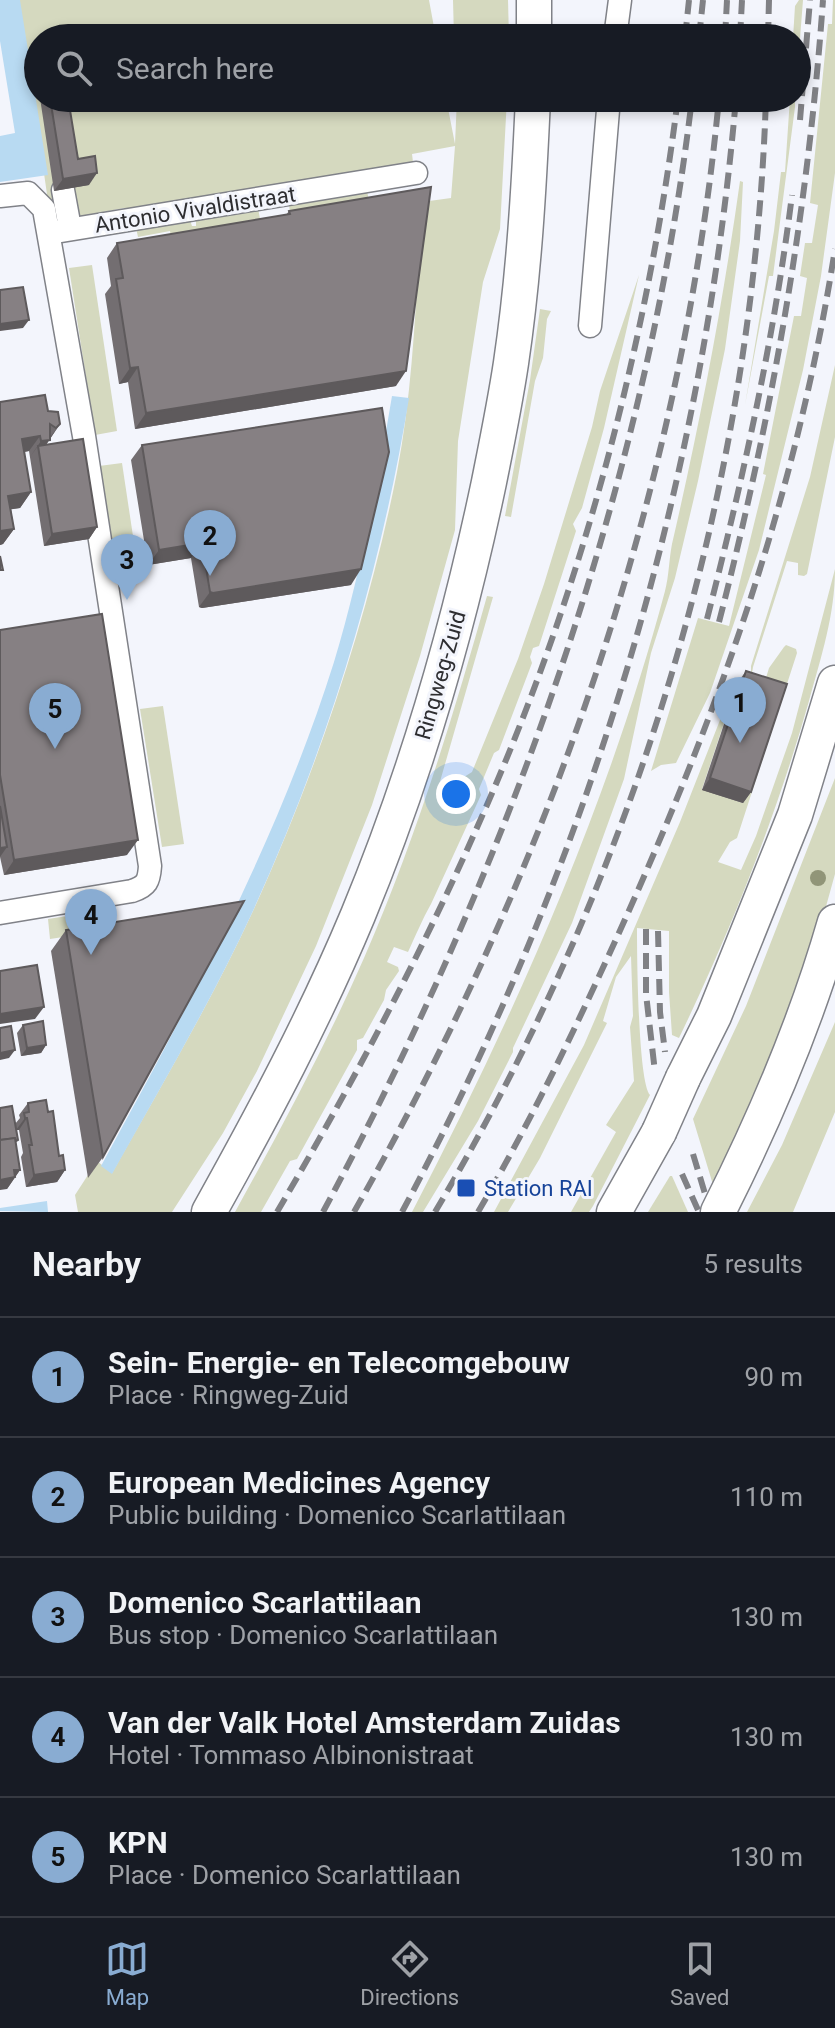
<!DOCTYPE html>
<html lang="en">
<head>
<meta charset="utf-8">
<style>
	:root { --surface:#171b24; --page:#242831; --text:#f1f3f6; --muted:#9ea1a6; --line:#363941; --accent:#89acd2 }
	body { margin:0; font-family:Roboto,sans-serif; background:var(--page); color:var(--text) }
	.you { position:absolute; left:456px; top:794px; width:28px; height:28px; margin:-20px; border:6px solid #fff; border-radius:50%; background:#1a73e8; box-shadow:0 0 0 12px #1a73e833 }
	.badge { display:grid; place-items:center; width:52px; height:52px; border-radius:50%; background:var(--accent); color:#111; font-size:26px; font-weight:700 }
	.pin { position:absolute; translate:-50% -66px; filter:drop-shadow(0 2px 4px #0008) }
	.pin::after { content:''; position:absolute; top:42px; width:28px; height:24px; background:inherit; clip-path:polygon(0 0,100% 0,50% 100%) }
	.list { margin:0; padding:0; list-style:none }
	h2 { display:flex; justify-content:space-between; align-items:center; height:104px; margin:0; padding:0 32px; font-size:34px }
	h2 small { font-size:26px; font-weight:400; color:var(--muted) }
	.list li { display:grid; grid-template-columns:52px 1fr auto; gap:24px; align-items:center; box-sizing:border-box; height:120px; padding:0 32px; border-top:2px solid var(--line) }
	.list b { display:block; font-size:30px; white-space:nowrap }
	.list p { margin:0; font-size:26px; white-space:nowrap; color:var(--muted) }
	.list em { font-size:26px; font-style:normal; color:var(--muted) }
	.icon { flex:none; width:44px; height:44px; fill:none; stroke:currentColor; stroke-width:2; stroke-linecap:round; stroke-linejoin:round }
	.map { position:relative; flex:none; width:835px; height:1212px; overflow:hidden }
	.search { position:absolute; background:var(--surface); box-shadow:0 4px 12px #0003; left:24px; right:24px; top:24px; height:88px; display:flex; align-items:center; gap:20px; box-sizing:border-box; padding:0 28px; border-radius:44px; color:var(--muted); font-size:30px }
	.sheet { height:704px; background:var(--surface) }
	nav { display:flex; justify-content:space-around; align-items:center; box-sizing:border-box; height:112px; border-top:2px solid var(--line); background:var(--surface); font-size:22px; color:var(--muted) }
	nav a { display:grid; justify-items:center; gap:4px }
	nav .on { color:var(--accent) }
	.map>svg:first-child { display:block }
	.green { fill:#d5d9bf }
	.water { fill:#b8daf2 }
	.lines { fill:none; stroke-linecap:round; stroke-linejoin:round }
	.minor-casing { stroke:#808288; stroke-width:25 }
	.highway-casing { stroke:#808288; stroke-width:37 }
	.minor { stroke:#fff; stroke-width:22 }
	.highway { stroke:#fff; stroke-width:34 }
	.rail { stroke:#808185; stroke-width:6; stroke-dasharray:16 8; stroke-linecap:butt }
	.highway-bridge-casing { stroke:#808288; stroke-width:37; stroke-linecap:butt }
	.highway-bridge { stroke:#fff; stroke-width:34 }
	.tree { fill:#919578 }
	.wall { fill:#736e71 }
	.shaded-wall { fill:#5e5a5c }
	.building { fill:#868083; stroke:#5e5a5c; stroke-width:2 }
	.transit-dot { fill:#1a4fb4; stroke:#f3f5fc; stroke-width:3 }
	.labels { text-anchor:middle; stroke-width:6; stroke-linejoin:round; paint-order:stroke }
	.street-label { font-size:22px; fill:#2e2e31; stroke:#f3f5fc }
	.transit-label { font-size:22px; fill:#164399; stroke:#f3f5fc; text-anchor:start }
</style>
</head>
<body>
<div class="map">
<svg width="835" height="1212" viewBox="0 0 835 1212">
	<rect width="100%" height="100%" fill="#f3f5fc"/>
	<g class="green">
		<path d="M 19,0 L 429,0 L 436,38 L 38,38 L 38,98 L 446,98 L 455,144 L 457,98 L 507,98 L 500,229 L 483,282 L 458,441 L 455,530 L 420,656 L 372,805 L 316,946 L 257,1071 L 223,1133 L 172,1212 L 78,1212 L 75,1195 L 97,1161 L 112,1173 C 160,1088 211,1002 252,913 C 315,776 368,620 397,472 C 414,384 416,292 422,202 L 451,198 L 455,146 L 412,154 L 413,162 L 407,164 L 125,212 L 124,208 L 51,222 Z"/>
		<path d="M 453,0 L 508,0 L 509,38 L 454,38 Z"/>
		<path d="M 799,0 L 803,0 L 797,77 L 797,38 L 793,38 L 795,6 Z"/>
		<path d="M 833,0 L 835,0 L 835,173 L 821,276 L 803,370 L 759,550 L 710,693 L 676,763 L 661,765 L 651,771 L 698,618 L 729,626 L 766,475 L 763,474 L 794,316 L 801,316 L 807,278 L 800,276 L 805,243 L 812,243 L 818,205 L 810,203 L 828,24 L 832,24 Z"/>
		<path d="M 790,98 L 795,98 L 795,107 L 773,276 L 769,276 L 745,405 L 774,231 L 781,172 L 785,172 Z"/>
		<path d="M 740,181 L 743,182 L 740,241 L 725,349 L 698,481 L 675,578 L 651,653 L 624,779 L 572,923 L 513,1048 L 513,1052 L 478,1121 L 423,1212 L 412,1212 C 515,1014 607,808 665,591 C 669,576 669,559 672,544 C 700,423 723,303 740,181 Z"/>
		<path d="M 367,191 L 369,201 L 290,215 L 289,203 Z"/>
		<path d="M 258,208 L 260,219 L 171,238 L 170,231 L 138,237 L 136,228 L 190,220 L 192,226 L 196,226 L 196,220 Z"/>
		<path d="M 92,265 L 117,431 L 95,435 L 69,268 Z"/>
		<path d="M 639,275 L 604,428 L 582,508 L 573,524 L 576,531 L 539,646 L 533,648 L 530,657 L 532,663 L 499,750 L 494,753 L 479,789 L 481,795 L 431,904 C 422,920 416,935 408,952 L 394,947 L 387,962 L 398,967 L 399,971 L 386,990 L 384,1000 L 363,1038 L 357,1040 L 357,1050 L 297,1159 L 290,1161 L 261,1212 L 235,1212 C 281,1129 326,1045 364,958 C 415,841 453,718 487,596 L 493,597 L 437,792 L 444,797 L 450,797 L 456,782 L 472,772 L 518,659 L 544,584 L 592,427 L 600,391 Z"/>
		<path d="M 540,309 L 551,311 L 547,319 L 543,358 L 535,381 L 511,517 L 505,516 L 530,380 Z"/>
		<path d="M 835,365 L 835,437 L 807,574 L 804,576 L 798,575 L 798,563 L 787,561 L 753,667 L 751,680 L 751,666 L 810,477 Z"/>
		<path d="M 122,463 L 139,576 L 117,580 L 99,466 Z"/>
		<path d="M 835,569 C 835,615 821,657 809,701 C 776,817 731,930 679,1038 L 672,1035 L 669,992 L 669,931 L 637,928 C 637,954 638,1082 650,1095 L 593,1206 L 589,1212 L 571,1212 L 616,1132 L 606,1125 L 634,1081 L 630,1027 L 633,1016 L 631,956 L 616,977 L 603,1021 L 607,1023 L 540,1158 L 508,1212 L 494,1212 L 584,1045 L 680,822 L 731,692 L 734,693 L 702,789 L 743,803 L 762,691 L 769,668 L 784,647 L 786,645 L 796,649 L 797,653 L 737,838 L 730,842 L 718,862 L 741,870 L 756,836 L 792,733 Z"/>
		<path d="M 163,706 L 184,844 L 162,847 L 140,709 Z"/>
		<path d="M 835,778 L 835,874 L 815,946 L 800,991 L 714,1188 L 693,1119 L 746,1006 Z"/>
		<path d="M 100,911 L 103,931 L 50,939 L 48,919 Z"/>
		<path d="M 835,1022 L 835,1112 L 793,1212 L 747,1212 L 782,1145 Z"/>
		<path d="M 670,1176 L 672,1176 L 688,1212 L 648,1212 Z"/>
	</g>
	<g class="water">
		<path d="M 0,0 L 20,0 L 48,175 L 0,182 L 0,136 L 15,133 L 0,41 Z"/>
		<path d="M 392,396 L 409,398 C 380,576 327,749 252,913 C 211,1002 160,1088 112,1174 L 101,1166 C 190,1003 278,840 334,662 C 360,576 377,485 392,396 Z"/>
		<path d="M 47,1201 L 48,1212 L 0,1211 L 0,1208 Z"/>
	</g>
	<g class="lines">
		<g class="minor-casing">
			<g id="minor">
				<path d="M 615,38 L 620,0"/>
				<path d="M 63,190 L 70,228"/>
				<path d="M 0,196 L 28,193 L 44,209 L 84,436 L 150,866 C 149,881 147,886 132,891 L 0,913"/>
				<path d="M 49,233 L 416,173"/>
				<path d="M 590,326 L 609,98"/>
			</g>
		</g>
		<g class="highway-casing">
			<g id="highway">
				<path d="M 534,0 L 534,38"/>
				<path d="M 683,1078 L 714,1016 L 795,815 L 835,683"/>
				<path d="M 209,1212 C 263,1115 315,1018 358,915 C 416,775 458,630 489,482 C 497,442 505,403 511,363 C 524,275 529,187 533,98"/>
				<path d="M 614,1212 L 659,1132"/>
				<path d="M 718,1212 C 765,1119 806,1023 835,922"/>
			</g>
		</g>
		<use href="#minor" class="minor"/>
		<use href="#highway" class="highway"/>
		<g class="rail">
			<path d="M 685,38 L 689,0"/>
			<path d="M 699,38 L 703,0"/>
			<path d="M 725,38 L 727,0"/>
			<path d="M 740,38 L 742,0"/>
			<path d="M 768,38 L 769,0"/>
			<path d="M 800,120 L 810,0"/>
			<path d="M 707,619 C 743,479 774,339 792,195"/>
			<path d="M 719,622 C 772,417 808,211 823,0"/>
			<path d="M 646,929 L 646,994 L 655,1072"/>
			<path d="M 658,931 L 660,1012 L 665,1052"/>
			<path d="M 693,1154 L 706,1197"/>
			<path d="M 682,1174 L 698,1210"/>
			<path d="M 277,1212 C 353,1083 423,951 483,814 C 583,587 647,344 678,98"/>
			<path d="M 323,1212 C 508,868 646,488 692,98"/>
			<path d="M 354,1212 C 549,870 682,491 719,98"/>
			<path d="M 402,1212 C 588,864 702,492 736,98"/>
			<path d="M 435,1212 C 636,874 753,492 766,98"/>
			<path d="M 478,1212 C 534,1116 581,1017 627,915 C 724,698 798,486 835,249"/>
		</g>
		<g class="highway-bridge-casing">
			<path id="highway-bridge" d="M 659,1132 L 683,1078"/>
		</g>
		<use href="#highway-bridge" class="highway-bridge"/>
	</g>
	<circle class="tree" cx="818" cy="878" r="8"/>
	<g class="wall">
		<path d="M 40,98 L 68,98 L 78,159 L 89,185 L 54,191 Z"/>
		<path d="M 289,211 L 396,386 L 135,429 L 128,382 L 119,384 L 105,294 L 111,286 L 107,258 L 117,243 L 286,215 Z"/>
		<path d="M 0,402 L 48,411 L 60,424 L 46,445 L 97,527 L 89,539 L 44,546 L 29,451 L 24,452 L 31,492 L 20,508 L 11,509 L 14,529 L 3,544 L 0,545 Z"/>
		<path d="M 142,445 L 351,585 L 202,608 L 199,607 L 191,558 L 148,565 L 131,460 Z"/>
		<path d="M 0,630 L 127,855 L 4,875 L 0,857 Z"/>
		<path d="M 746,671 L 751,792 L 743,803 L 702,790 L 738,682 Z"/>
		<path d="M 66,930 L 103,1157 L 88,1178 L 51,951 Z"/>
		<path d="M 23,1025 L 46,1045 L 41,1053 L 21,1056 L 17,1033 Z"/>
		<path d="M 28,1103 L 59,1156 L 65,1170 L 57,1182 L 26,1187 L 21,1157 L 23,1153 L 19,1130 L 16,1130 L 16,1143 L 20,1170 L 7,1189 L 15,1124 L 20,1118 L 19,1115 Z"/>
	</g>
	<g class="shaded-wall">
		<path d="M 97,173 L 89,185 L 54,191 L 63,179 Z"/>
		<path d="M 29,320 L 23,328 L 0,331 L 0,324 Z"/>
		<path d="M 138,367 L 128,382 L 119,384 L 130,368 Z"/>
		<path d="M 406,371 L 396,386 L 135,429 L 146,413 Z"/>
		<path d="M 60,424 L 39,455 L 38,446 L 30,457 L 41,441 L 48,440 Z"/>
		<path d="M 40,436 L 29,451 L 11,454 L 22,439 Z"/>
		<path d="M 31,492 L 20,508 L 0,511 L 8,496 Z"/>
		<path d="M 97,527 L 89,539 L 44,546 L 52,534 Z"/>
		<path d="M 14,529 L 3,544 L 0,545 L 0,531 Z"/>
		<path d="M 202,543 L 191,558 L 148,565 L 159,550 Z"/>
		<path d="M 361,569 L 351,585 L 202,608 L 199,607 L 210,592 Z"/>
		<path d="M 710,778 L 751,792 L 743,803 L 702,790 Z"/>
		<path d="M 138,840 L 127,855 L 4,875 L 14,860 Z"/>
		<path d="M 7,847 L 0,857 L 0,848 Z"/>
		<path d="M 44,1007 L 35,1019 L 0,1024 L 0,1014 Z"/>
		<path d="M 46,1045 L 41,1053 L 21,1056 L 27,1048 Z"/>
		<path d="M 15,1050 L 9,1058 L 0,1060 L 0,1053 Z"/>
		<path d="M 25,1118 L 27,1118 L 19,1130 L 16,1130 Z"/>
		<path d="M 14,1170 L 20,1170 L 7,1189 L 0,1190 L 0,1180 Z"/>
		<path d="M 65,1170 L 57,1182 L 26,1187 L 34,1175 Z"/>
	</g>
	<g class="building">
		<path d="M 50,98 L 68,98 L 78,159 L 95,156 L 97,173 L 63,179 Z"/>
		<path d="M 431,187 L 406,371 L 146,413 L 138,367 L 130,368 L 116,279 L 123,278 L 117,243 L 290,214 L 289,211 Z"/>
		<path d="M 23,287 L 29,320 L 0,324 L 0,290 Z"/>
		<path d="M 45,395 L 48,411 L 58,412 L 60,424 L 56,428 L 50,424 L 50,440 L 41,441 L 40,436 L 22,439 L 31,492 L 8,496 L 14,529 L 0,531 L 0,402 Z"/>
		<path d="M 382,408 L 389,452 L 361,569 L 213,593 L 210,592 L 202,543 L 159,550 L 142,445 Z"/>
		<path d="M 83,439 L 97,527 L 52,534 L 38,446 Z"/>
		<path d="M 0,556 L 3,570 L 0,570 Z"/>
		<path d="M 102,614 L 138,840 L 14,860 L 0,775 L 0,630 Z"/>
		<path d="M 746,671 L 787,684 L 751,792 L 710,778 Z"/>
		<path d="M 0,806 L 7,847 L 0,848 Z"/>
		<path d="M 244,901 L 207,968 L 103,1157 L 66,930 Z"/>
		<path d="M 37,965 L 44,1007 L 0,1014 L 0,971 Z"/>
		<path d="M 43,1021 L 46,1045 L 27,1048 L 23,1025 Z"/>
		<path d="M 11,1026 L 15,1050 L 0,1053 L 0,1028 Z"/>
		<path d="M 46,1100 L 48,1112 L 53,1111 L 59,1156 L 63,1155 L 65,1170 L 34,1175 L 29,1145 L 32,1145 L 27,1118 L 25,1118 L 24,1113 L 29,1112 L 28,1103 Z"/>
		<path d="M 12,1106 L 18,1140 L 16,1141 L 15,1138 L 0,1140 L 0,1108 Z"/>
		<path d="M 15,1138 L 20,1170 L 14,1170 L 15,1177 L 0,1180 L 0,1140 Z"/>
	</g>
	<rect class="transit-dot" x="456" y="1178" width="20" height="20" rx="4"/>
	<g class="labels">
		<g class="street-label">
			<text transform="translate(195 209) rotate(-9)" y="8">Antonio Vivaldistraat</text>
			<text transform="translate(440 675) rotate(-74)" y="8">Ringweg-Zuid</text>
		</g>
		<g class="transit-label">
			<text x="484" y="1196">Station RAI</text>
		</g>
	</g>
</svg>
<div class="you"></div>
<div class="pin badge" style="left:740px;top:743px">1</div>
<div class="pin badge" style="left:210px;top:576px">2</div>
<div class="pin badge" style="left:127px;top:600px">3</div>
<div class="pin badge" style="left:91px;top:955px">4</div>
<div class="pin badge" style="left:55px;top:749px">5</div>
<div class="search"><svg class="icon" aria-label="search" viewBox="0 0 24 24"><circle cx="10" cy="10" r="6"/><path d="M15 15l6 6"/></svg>Search here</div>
</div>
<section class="sheet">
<h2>Nearby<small>5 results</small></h2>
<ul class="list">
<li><span class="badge">1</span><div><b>Sein- Energie- en Telecomgebouw</b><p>Place · Ringweg-Zuid</p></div><em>90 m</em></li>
<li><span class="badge">2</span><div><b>European Medicines Agency</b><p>Public building · Domenico Scarlattilaan</p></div><em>110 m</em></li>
<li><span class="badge">3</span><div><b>Domenico Scarlattilaan</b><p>Bus stop · Domenico Scarlattilaan</p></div><em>130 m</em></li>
<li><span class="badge">4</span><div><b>Van der Valk Hotel Amsterdam Zuidas</b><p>Hotel · Tommaso Albinonistraat</p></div><em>130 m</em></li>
<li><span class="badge">5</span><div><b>KPN</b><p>Place · Domenico Scarlattilaan</p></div><em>130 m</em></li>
</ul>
</section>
<nav>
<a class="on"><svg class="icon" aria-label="map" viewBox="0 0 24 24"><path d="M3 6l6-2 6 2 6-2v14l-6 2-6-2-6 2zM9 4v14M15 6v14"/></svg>Map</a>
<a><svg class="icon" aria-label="directions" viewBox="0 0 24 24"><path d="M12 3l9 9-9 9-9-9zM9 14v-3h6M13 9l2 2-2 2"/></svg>Directions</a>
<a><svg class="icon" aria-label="saved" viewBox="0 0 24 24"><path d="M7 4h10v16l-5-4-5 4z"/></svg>Saved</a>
</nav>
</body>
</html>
